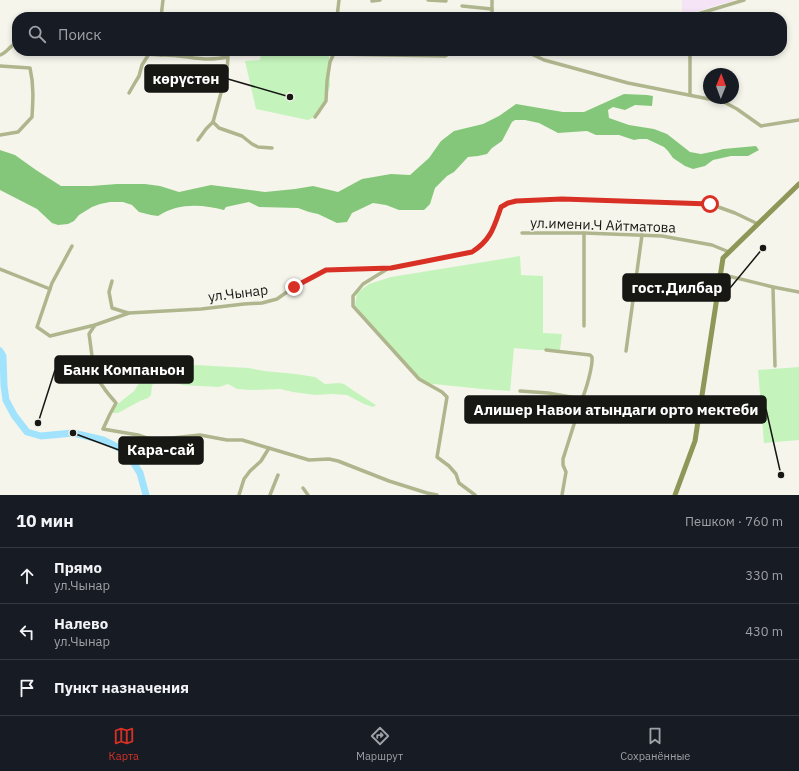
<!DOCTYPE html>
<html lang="ru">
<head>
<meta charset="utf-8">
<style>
	:root { --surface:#171b24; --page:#20242c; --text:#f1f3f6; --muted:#9ea1a6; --line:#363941; --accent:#d93025 }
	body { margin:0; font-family:"IBM Plex Sans",sans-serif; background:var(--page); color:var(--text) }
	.compass { position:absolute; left:703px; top:68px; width:36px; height:36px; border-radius:50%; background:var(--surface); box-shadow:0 2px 6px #0003; rotate:1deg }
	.stop { position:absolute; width:12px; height:12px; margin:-9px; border:3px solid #d93025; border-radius:50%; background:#fff }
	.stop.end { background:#d93025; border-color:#fff; box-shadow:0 1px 4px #0008 }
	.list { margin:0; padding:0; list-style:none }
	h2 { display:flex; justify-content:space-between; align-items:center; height:52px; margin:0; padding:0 16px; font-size:17px }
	h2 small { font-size:13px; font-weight:400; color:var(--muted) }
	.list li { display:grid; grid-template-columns:26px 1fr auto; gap:12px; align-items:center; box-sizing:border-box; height:56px; padding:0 16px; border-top:1px solid var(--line) }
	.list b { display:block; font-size:15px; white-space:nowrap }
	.list p { margin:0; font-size:13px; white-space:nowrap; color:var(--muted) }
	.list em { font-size:13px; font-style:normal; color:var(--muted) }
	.icon { flex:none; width:22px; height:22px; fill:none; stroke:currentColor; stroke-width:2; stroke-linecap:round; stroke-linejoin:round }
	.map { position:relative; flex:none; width:799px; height:495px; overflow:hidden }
	.search { position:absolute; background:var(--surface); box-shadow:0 2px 6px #0003; left:12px; right:12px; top:12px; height:44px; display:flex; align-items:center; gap:10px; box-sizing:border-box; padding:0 14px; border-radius:16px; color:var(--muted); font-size:15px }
	.sheet { height:220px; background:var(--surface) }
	nav { display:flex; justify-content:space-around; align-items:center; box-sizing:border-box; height:56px; border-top:1px solid var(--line); background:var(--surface); font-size:11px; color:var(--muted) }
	nav a { display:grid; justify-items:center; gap:2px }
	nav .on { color:var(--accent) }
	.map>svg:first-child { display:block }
	.education { fill:#f5e4f5 }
	.green { fill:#c4f4bc }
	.forest { fill:#85c77a }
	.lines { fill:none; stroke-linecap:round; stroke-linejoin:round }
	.river { stroke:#a1e3fc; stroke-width:7 }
	.street { stroke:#afb68d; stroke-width:3.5 }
	.secondary { stroke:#8e9658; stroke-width:5 }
	.route { stroke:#d93025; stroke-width:5 }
	.labels { text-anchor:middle; stroke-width:3; stroke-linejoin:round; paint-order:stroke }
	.street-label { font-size:14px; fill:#171714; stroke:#f6f5ec }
	.leader { fill:none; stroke:#171714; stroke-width:1.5 }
	.callout-dot { fill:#171714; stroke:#f6f5ec; stroke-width:1.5 }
	.callout { fill:#171714; stroke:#171714; stroke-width:1.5 }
	.callout-label { font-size:15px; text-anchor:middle; font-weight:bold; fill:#fff }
</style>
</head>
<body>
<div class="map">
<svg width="799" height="495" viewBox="0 0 799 495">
	<rect width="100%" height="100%" fill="#f6f5ec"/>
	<path class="education" d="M 682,0 L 735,0 L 695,12 L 682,12 Z"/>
	<g class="green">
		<path d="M 261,54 L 329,56 L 330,86 L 320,114 L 308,120 L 256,109 L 245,61 L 260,60 Z"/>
		<path d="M 520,256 L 521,275 L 543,276 L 543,333 L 562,334 L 560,350 L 537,350 L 514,348 L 510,391 L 482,389 L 424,383 L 387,343 L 355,305 L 357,293 L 369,284 L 391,277 Z"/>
		<path d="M 159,363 L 249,368 L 264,371 L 296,374 L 315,377 L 325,384 L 339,383 L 344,384 L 354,391 L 376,405 L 373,407 L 364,404 L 347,395 L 332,394 L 315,395 L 293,392 L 280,389 L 251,390 L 237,389 L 228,384 L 219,387 L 182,385 L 174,382 L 165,381 L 157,382 L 152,385 L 151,395 L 148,398 L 140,401 L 118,413 L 111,413 L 114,407 L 134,391 L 146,372 Z"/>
		<path d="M 799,367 L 799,440 L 764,443 L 758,370 Z"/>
	</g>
	<path class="forest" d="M 624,94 L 647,95 L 653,96 L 652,106 L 635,105 L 625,110 L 613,107 L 608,110 L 609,118 L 629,125 L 654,129 L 667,134 L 690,152 L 701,154 L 716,151 L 723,149 L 756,146 L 759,150 L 748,156 L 731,156 L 713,160 L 705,166 L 693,169 L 685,166 L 673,158 L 668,151 L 664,147 L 647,139 L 639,139 L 634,140 L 619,135 L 596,135 L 587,131 L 558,133 L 539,123 L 525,120 L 515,120 L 512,122 L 502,141 L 492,148 L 487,154 L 478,156 L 468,157 L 454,172 L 447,176 L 435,188 L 430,204 L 424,210 L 399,210 L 386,205 L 373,203 L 352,213 L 347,222 L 337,223 L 318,214 L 309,212 L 298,208 L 259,207 L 249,202 L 226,207 L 224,210 C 201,204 178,203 158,216 L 151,215 L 139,212 L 132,205 L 123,202 L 110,202 L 100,204 L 92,207 L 79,215 L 74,221 L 68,224 L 58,225 L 52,223 L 37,209 L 0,190 L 0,150 L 15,155 L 36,170 L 61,186 L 91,186 L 117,184 L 145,184 L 160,186 L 179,192 L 211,185 L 265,192 L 295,189 L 313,186 L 338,192 L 362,179 L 391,174 L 410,175 L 429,158 L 441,141 L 454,131 L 483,124 L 499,116 L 516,104 L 563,112 L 584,112 Z"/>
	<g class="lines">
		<path class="river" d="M 0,351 L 3,356 L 4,386 L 6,400 L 14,415 L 27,432 L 41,436 L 73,433 L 103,440 L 123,450 L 133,462 L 140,473 L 146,495"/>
		<g class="street">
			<path d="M 428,0 L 446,1"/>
			<path d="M 372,1 L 380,0"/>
			<path d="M 462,6 L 492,9"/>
			<path d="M 161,17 L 163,0"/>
			<path d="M 337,17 L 339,0"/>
			<path d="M 492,17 L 492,0"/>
			<path d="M 637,17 L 691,16 L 744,0"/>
			<path d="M 136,51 L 147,54 L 161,55 L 161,51"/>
			<path d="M 525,51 L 544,60 L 628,83 L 724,102 L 737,109 L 761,126 L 799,120"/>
			<path d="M 333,54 L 445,56 L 455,51"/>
			<path d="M 0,55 C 7,53 10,45 17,43"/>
			<path d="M 161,55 C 177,54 193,59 209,59 C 215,59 222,58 228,57 L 227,71 L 213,122 L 206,129 L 198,140"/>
			<path d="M 0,66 L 30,68 C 34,85 33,101 32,117 L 18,132 L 0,135"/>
			<path d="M 129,93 L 133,86 L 139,76 L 142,65 L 149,54"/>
			<path d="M 690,95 L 690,51"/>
			<path d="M 315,117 L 326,101 L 327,81 L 330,62 L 335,51"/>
			<path d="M 213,122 L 219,128 L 242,136 L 252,144 L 258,147 L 272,148"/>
			<path d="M 522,233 L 584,233 L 662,236 L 712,245 L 729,252"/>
			<path d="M 584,233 L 584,326"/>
			<path d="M 72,246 L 52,283 L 37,327 L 50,336 L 95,325 L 129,313 L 201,309 L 244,304 L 262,303 L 277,299 L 294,287 L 326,270 L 391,268 L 472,252 C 491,240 494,227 501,207 L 508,203 L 516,201 L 561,199 L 710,204 L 735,213 L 758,224"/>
			<path d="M 389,268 L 363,284 L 353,296 L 353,306 L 419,379 L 442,392 L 447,397 L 437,457 L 449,466 L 456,474 L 459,483 L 475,495"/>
			<path d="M 0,269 L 50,289"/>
			<path d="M 720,274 L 773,287 L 799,292"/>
			<path d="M 112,281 L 109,292 L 112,308 L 128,313"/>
			<path d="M 773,287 L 775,366"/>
			<path d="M 95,325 L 89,334 C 92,352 92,374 104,388 C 107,393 112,398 116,403 L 110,414 L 103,429 L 138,435 L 153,440 L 200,435 L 227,440 L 242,440 L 309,460 L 329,459 L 338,461 L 389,481 L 427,493 L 437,495"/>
			<path d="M 626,351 L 642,235"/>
			<path d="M 520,391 L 548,393 L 582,399 C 586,390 593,366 592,357 L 590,355 L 546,350"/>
			<path d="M 303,488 L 308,495"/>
			<path d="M 239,495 L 244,479 L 250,471 L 261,461 L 269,448"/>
			<path d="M 270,495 L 278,475"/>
			<path d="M 562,495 L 566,472 L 563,465 L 563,459 L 582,399"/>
		</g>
		<path class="secondary" d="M 675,495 L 695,441 L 723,258 L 799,184"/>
	</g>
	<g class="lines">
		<path class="route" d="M 294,287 L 326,270 L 391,268 L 472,252 C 491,240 494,227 501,207 L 508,203 L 516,201 L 562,199 L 710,204"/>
	</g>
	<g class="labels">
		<g class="street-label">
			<text transform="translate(603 225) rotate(2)" y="5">ул.имени.Ч Айтматова</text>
			<text transform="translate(238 293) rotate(-7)" y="5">ул.Чынар</text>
		</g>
	</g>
	<path class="leader" d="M290 97L228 79M763 248L730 288M38 423L55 370M781 475L766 409M73 433L119 450"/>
	<g class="callout-dot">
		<circle cx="290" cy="97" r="4"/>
		<circle cx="763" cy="248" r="4"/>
		<circle cx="38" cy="423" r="4"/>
		<circle cx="781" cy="475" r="4"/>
		<circle cx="73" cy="433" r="4"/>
	</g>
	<g class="callout">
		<rect x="145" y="65" width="83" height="27" rx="4"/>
		<rect x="623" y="274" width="107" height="27" rx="4"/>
		<rect x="55" y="356" width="138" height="27" rx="4"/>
		<rect x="465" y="396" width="301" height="27" rx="4"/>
		<rect x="119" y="437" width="84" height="27" rx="4"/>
	</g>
	<g class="callout-label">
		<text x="186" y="84">көрүстөн</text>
		<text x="677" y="293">гост.Дилбар</text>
		<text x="124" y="375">Банк Компаньон</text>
		<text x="616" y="415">Алишер Навои атындаги орто мектеби</text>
		<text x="161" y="455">Кара-сай</text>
	</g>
</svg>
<svg class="compass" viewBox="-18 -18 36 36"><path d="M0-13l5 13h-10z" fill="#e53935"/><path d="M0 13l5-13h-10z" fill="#9ea1a6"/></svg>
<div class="stop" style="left:710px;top:204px"></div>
<div class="stop end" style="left:294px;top:287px"></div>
<div class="search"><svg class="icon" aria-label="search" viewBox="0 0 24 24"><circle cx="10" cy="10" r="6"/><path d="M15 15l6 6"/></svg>Поиск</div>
</div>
<section class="sheet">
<h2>10 мин<small>Пешком · 760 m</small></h2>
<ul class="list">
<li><svg class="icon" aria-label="ahead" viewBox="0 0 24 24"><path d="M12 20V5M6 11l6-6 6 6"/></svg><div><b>Прямо</b><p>ул.Чынар</p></div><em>330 m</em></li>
<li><svg class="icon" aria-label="left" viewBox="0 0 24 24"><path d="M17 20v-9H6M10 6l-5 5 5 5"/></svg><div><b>Налево</b><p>ул.Чынар</p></div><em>430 m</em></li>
<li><svg class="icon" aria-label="arrive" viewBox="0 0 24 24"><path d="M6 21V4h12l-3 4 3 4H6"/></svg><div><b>Пункт назначения</b></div></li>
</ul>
</section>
<nav>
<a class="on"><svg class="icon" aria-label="map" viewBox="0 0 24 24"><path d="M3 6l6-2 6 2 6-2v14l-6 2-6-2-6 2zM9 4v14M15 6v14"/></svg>Карта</a>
<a><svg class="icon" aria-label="directions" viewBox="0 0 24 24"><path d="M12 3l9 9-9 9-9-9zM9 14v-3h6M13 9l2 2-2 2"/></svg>Маршрут</a>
<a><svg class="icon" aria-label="saved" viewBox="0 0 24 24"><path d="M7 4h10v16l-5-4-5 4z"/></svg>Сохранённые</a>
</nav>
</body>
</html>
